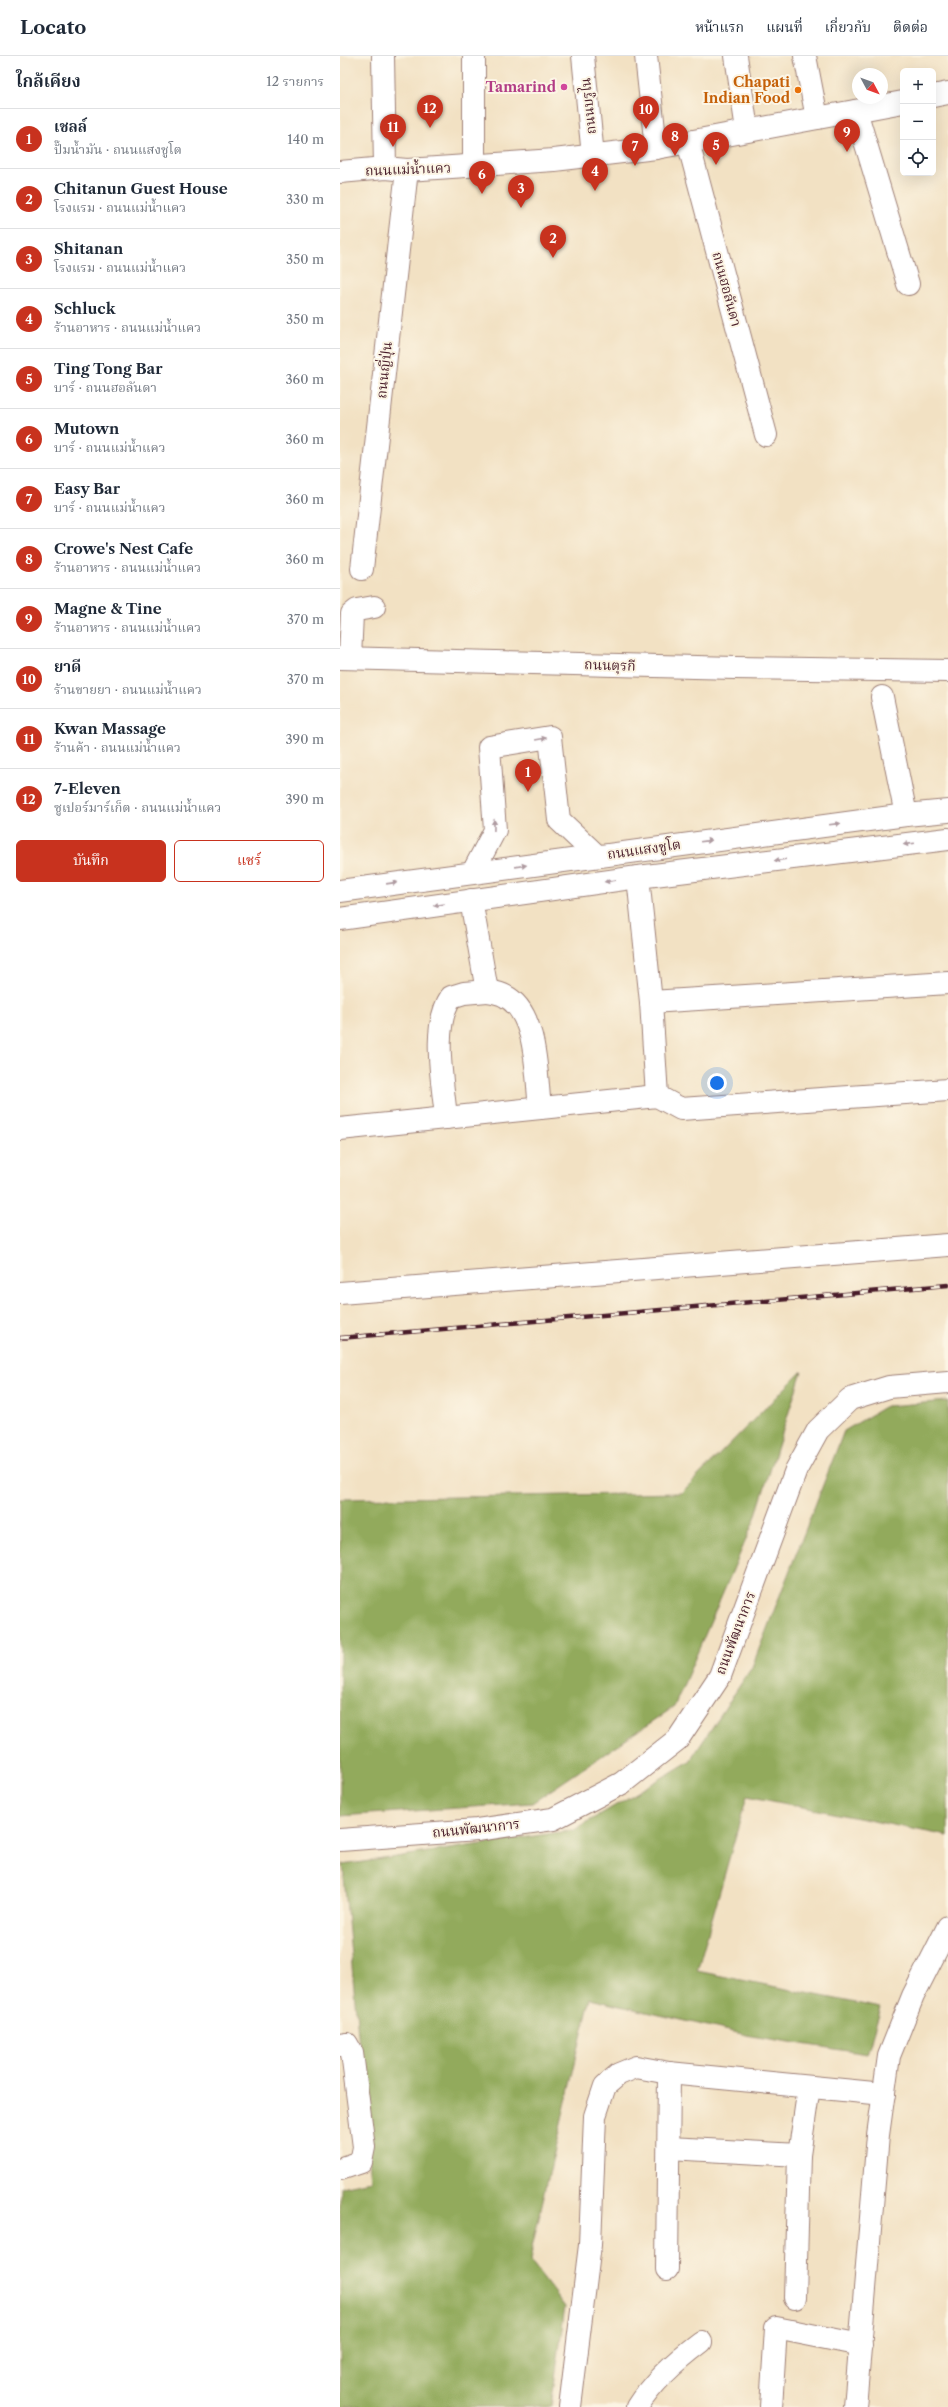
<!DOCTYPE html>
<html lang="th">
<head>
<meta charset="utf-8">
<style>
	:root { --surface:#fff; --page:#f2f2f3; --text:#1f2937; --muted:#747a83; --line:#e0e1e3; --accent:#c8321e }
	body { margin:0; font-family:"Libre Caslon Text","Noto Serif Thai",serif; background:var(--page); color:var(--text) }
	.controls { position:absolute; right:12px; top:12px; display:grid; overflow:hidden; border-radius:6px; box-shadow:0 4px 16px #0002 }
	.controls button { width:36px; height:36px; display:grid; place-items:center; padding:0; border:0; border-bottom:1px solid var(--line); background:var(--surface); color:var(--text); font:20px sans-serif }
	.compass { position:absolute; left:512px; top:12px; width:36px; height:36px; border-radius:50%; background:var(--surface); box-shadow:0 4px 16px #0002; rotate:131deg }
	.you { position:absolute; left:377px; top:1027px; width:14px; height:14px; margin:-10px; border:3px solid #fff; border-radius:50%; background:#1a73e8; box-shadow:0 0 0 6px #1a73e833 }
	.badge { display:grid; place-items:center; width:26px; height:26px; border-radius:50%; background:var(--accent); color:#fff; font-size:13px; font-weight:700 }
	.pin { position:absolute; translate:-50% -33px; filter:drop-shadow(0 1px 2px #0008) }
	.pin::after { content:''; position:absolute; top:21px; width:14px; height:12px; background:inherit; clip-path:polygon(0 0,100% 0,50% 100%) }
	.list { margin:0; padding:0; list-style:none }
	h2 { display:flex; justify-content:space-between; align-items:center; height:52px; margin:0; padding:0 16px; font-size:17px }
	h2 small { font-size:13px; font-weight:400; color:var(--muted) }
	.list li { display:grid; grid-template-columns:26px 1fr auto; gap:12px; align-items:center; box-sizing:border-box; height:60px; padding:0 16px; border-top:1px solid var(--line) }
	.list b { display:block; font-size:15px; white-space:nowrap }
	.list p { margin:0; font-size:13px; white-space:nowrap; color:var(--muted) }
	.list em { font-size:13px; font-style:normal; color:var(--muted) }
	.actions { display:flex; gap:8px; padding:12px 16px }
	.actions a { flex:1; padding:9px 0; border:1px solid var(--accent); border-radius:6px; text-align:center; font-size:14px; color:var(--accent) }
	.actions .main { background:var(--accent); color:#fff }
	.icon { flex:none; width:22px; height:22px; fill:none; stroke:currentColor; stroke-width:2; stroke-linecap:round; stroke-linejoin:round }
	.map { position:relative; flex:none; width:608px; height:2351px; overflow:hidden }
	header { display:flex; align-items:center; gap:24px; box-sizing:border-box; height:56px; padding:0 20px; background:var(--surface); border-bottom:1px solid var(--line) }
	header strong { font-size:19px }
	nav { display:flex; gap:22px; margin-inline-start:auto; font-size:14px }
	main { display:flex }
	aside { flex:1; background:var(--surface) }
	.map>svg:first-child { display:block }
	.forest { fill:#92aa5b; stroke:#6e6443 }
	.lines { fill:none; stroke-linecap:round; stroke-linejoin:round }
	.minor-casing { stroke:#9e8077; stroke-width:24 }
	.major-casing { stroke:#9e8077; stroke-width:24 }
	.minor { stroke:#fff; stroke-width:22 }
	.major { stroke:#fff; stroke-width:22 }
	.rail-casing { stroke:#4a1f2b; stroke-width:4.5 }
	.rail { stroke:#fcf5e5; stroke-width:3; stroke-dasharray:9; stroke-linecap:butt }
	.oneway { fill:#ae9aa0 }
	.hotel-dot { fill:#d1479c; stroke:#fcf5e5; stroke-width:1.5 }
	.food-dot { fill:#e8710a; stroke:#fcf5e5; stroke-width:1.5 }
	.labels { text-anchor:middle; stroke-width:4; stroke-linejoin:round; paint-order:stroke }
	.food-label { font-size:14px; font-weight:bold; fill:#c56008; stroke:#fcf5e5; text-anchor:end }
	.hotel-label { font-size:14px; font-weight:bold; fill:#b23c85; stroke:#fcf5e5; text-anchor:end }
	.street-label { font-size:14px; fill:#4a1f2b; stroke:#fcf5e5 }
</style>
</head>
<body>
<header>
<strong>Locato</strong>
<nav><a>หน้าแรก</a><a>แผนที่</a><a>เกี่ยวกับ</a><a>ติดต่อ</a></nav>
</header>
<main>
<aside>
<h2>ใกล้เคียง<small>12 รายการ</small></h2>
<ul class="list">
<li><span class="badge">1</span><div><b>เชลล์</b><p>ปั๊มน้ำมัน · ถนนแสงชูโต</p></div><em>140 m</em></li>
<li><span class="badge">2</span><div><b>Chitanun Guest House</b><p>โรงแรม · ถนนแม่น้ำแคว</p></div><em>330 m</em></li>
<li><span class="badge">3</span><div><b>Shitanan</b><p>โรงแรม · ถนนแม่น้ำแคว</p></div><em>350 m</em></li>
<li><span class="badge">4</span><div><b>Schluck</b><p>ร้านอาหาร · ถนนแม่น้ำแคว</p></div><em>350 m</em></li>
<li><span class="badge">5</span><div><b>Ting Tong Bar</b><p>บาร์ · ถนนฮอลันดา</p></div><em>360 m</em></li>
<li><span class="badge">6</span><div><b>Mutown</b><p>บาร์ · ถนนแม่น้ำแคว</p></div><em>360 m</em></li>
<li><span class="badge">7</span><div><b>Easy Bar</b><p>บาร์ · ถนนแม่น้ำแคว</p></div><em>360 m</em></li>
<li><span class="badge">8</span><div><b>Crowe's Nest Cafe</b><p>ร้านอาหาร · ถนนแม่น้ำแคว</p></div><em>360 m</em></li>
<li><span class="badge">9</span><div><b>Magne &amp; Tine</b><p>ร้านอาหาร · ถนนแม่น้ำแคว</p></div><em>370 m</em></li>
<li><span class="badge">10</span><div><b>ยาดี</b><p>ร้านขายยา · ถนนแม่น้ำแคว</p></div><em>370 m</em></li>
<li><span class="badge">11</span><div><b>Kwan Massage</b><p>ร้านค้า · ถนนแม่น้ำแคว</p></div><em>390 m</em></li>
<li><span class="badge">12</span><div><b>7-Eleven</b><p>ซูเปอร์มาร์เก็ต · ถนนแม่น้ำแคว</p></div><em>390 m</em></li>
</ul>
<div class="actions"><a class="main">บันทึก</a><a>แชร์</a></div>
</aside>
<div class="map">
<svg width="608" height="2351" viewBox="0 0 608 2351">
	<rect width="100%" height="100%" fill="#fcf5e5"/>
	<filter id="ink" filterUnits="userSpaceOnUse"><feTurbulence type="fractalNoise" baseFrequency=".025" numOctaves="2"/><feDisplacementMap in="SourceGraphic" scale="8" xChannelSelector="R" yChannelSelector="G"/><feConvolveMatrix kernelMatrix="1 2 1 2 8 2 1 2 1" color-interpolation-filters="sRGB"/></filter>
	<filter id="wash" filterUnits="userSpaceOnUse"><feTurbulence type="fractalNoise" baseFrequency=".012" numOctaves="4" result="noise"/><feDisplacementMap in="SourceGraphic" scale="16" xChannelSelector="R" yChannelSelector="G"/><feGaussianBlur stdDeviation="0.9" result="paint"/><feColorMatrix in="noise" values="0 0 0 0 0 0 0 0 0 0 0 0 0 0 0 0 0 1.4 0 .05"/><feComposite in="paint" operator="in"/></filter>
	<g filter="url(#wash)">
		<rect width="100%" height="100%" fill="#f2e1c3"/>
		<g class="forest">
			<path d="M 462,1315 L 414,1465 L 334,1651 L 192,1747 L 0,1760 L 0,1443 L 341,1437 Z"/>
			<path d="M 608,1345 L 608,1780 L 407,1740 L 357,1915 L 541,1952 L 527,1998 L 411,1980 L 250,1943 L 189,2204 L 225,2251 L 211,2351 L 0,2351 L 0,2131 L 31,2125 L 3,1809 L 234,1774 L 350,1705 L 412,1611 L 504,1375 L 546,1350 Z"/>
		</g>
	</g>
	<g filter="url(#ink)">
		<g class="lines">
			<g class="minor-casing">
				<g id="minor">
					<path d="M 43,0 L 45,112"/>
					<path d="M 134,0 L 134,110"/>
					<path d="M 243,0 L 253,100"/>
					<path d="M 306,0 L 316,92"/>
					<path d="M 396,0 L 407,74"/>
					<path d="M 465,0 L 477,62"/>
					<path d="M 593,40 L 608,37"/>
					<path d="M 516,55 L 568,228"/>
					<path d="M 348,86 L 426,379"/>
					<path d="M 0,116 L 45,112 L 67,114 L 214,104 L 316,92 L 563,46"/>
					<path d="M 22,513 L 67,114"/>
					<path d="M 0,602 L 395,612 L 608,615"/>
					<path d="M 10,602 L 12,558 L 17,554 L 34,551"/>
					<path d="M 542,641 L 566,759"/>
					<path d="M 133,816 L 155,774 L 149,691 L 210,681 L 219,764 L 256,799"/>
					<path d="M 298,821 L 311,946 L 317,1040"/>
					<path d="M 131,844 L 147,935 C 153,936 160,937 165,940 C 198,957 196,1020 200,1052"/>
					<path d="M 311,946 L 608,927"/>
					<path d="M 106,1062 C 103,1026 91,971 111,941 L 124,937 L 147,935"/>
					<path d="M 0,1073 L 317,1040 L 341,1053 L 608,1034"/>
					<path d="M 0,1237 L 608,1189"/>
					<path d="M 0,1784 L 137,1774 L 213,1763 L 282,1727 L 338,1683 L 380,1620 L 456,1414 L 478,1374 L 510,1343 L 549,1331 L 608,1326"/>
					<path d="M 0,1989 L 7,1988 L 12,1997 L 24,2091 L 21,2106 L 0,2113"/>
					<path d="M 329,2092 L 459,2099 L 469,2031"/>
					<path d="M 327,2213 L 329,2017"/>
					<path d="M 455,2242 L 459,2099"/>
					<path d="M 230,2351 L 250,2189 L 255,2060 L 265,2030 L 279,2018 L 296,2011 L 329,2017 L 544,2038"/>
					<path d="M 297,2351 C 313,2325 337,2304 361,2286"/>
					<path d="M 431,2351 L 436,2272 L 521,2289"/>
					<path d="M 515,2351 L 538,2079 L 549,2000 L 573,1940 L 608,1871"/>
				</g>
			</g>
			<g class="major-casing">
				<g id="major">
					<path d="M 0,835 L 566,759 L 608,755"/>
					<path d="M 0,863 L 298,821 L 608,783"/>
				</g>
			</g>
			<use href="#minor" class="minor"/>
			<use href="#major" class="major"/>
			<g class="rail-casing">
				<path id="rail" d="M 0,1282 L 608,1229"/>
			</g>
			<use href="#rail" class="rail"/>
		</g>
		<defs><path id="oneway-solid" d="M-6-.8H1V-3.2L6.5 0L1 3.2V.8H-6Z"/></defs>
		<g class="oneway">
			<use href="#oneway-solid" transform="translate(201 683) rotate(-10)"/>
			<use href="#oneway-solid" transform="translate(495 768) rotate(-7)"/>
			<use href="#oneway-solid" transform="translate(154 769) rotate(-89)"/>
			<use href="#oneway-solid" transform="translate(366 785) rotate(-7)"/>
			<use href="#oneway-solid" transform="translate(569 788) rotate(173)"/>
			<use href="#oneway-solid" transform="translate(440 804) rotate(173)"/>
			<use href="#oneway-solid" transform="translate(181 810) rotate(-8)"/>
			<use href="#oneway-solid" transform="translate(270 825) rotate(172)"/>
			<use href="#oneway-solid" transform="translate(52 827) rotate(-8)"/>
			<use href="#oneway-solid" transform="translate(99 849) rotate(172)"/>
		</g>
	</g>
	<circle class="hotel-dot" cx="224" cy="31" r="4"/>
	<circle class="food-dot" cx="458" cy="34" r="4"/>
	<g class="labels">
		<g class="food-label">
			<text x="450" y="31">Chapati<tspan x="450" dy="16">Indian Food</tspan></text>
		</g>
		<g class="hotel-label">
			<text x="216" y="36">Tamarind</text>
		</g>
		<g class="street-label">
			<text transform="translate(248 50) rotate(-96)" y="5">ถนนบรูไน</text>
			<text transform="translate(68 113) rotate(-2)" y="5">ถนนแม่น้ำแคว</text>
			<text transform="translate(387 233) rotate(75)" y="5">ถนนฮอลันดา</text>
			<text transform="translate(44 314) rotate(-84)" y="5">ถนนญี่ปุ่น</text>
			<text transform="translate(270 609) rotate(2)" y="5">ถนนตุรกี</text>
			<text transform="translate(304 793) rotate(-8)" y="5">ถนนแสงชูโต</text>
			<text transform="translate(395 1577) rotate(-69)" y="5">ถนนพัฒนาการ</text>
			<text transform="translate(136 1772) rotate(-6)" y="5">ถนนพัฒนาการ</text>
		</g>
	</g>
</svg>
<div class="controls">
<button>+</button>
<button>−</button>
<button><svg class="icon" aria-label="locate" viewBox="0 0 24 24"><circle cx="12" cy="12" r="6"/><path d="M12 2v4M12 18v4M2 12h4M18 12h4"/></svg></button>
</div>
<svg class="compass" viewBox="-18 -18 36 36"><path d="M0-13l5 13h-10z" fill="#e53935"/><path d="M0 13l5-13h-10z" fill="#747a83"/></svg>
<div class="you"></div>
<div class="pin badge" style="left:188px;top:736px">1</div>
<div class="pin badge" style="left:213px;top:202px">2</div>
<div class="pin badge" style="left:181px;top:152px">3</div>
<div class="pin badge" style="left:255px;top:135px">4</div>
<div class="pin badge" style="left:376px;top:109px">5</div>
<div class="pin badge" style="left:142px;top:138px">6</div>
<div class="pin badge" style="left:295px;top:110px">7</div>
<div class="pin badge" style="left:335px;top:100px">8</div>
<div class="pin badge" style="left:507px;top:96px">9</div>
<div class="pin badge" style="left:306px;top:73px">10</div>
<div class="pin badge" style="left:53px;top:91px">11</div>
<div class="pin badge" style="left:90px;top:72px">12</div>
</div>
</main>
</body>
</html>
